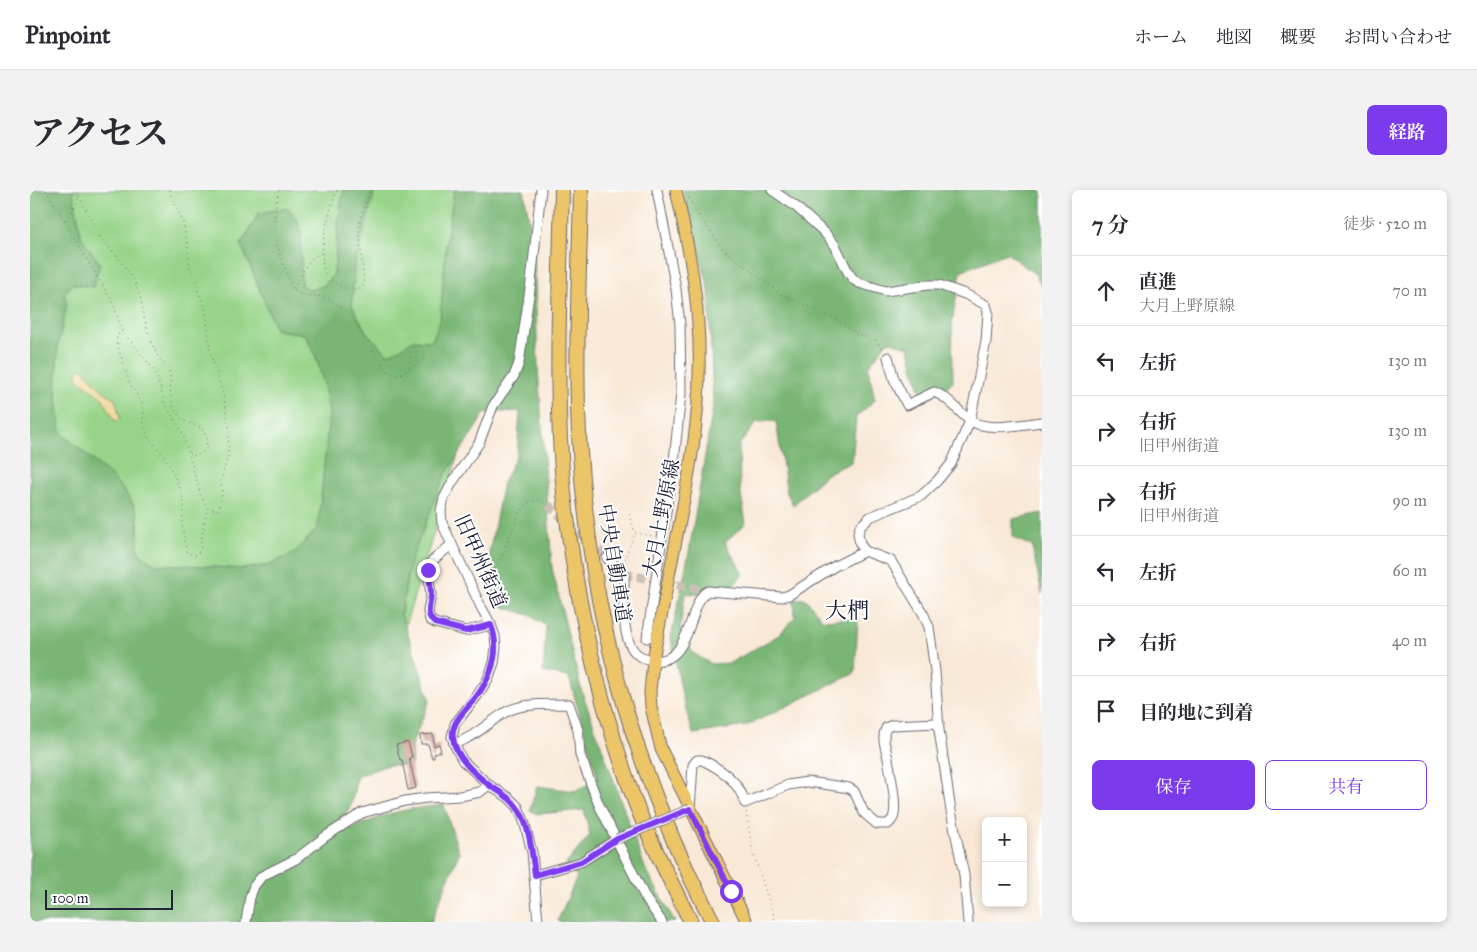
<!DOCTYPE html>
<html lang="ja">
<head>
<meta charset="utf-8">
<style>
	:root { --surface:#fff; --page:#f2f2f3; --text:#2b2b33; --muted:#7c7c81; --line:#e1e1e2; --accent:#7c3aed }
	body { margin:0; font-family:"IM FELL Great Primer","Noto Serif JP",serif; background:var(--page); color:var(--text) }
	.controls { position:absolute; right:15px; bottom:15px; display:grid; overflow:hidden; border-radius:8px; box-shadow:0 2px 8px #0003 }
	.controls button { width:45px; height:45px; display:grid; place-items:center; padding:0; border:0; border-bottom:1px solid var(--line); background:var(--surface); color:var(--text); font:25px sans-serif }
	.scale { position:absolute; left:15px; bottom:12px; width:128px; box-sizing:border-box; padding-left:5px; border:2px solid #22223b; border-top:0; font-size:14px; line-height:18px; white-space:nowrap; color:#22223b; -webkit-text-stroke:4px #fff; paint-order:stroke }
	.stop { position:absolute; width:15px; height:15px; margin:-11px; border:4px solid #7c3aed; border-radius:50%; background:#fff }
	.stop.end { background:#7c3aed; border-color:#fff; box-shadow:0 1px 5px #0008 }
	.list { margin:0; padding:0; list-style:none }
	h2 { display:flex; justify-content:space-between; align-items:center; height:65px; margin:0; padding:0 20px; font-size:21px }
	h2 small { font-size:16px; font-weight:400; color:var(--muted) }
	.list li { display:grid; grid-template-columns:32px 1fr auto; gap:15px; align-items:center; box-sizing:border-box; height:70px; padding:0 20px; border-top:1px solid var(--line) }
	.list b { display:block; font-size:19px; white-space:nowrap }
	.list p { margin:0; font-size:16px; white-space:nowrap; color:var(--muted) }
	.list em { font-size:16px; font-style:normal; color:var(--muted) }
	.actions { display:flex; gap:10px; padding:15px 20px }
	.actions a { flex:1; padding:11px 0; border:1px solid var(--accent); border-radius:8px; text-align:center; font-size:18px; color:var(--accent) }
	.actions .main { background:var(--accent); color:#fff }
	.icon { flex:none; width:28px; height:28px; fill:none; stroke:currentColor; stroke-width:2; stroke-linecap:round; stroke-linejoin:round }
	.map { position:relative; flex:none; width:1012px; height:732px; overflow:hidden; border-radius:8px }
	header { display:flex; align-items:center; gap:30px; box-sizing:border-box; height:70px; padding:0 25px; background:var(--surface); border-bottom:1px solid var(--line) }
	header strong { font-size:24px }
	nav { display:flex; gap:28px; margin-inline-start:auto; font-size:18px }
	.intro { display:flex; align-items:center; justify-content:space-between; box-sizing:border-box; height:120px; padding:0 30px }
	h1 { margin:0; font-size:35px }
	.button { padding:12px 22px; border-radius:8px; background:var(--accent); color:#fff; font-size:18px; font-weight:700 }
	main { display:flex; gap:30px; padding:0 30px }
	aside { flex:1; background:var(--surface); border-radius:8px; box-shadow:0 2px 8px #0003 }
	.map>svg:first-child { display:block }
	.green { fill:#97d489; stroke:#5c7b62 }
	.forest { fill:#79b675; stroke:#4e6c58 }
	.sand { fill:#eeda9e; stroke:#887e6c }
	.building { fill:#ce978a }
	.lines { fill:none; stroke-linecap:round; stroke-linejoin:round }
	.minor-tunnel { stroke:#cdc0b6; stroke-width:9; stroke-dasharray:9 4.5; stroke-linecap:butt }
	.minor-casing { stroke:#6d6771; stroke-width:11 }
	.major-casing { stroke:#6d6771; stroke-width:13 }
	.highway-casing { stroke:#6d6771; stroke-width:16 }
	.path { stroke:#6d6771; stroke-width:1; stroke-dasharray:1 4; stroke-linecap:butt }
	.minor { stroke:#fff; stroke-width:9 }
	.major { stroke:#edc569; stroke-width:11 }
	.highway { stroke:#edc569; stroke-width:14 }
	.minor-bridge-casing { stroke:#6d6771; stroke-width:11; stroke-linecap:butt }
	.minor-bridge { stroke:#fff; stroke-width:9 }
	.route { stroke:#7c3aed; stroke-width:6 }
	.labels { text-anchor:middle; stroke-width:4; stroke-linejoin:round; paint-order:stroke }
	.street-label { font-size:20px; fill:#22223b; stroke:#fff }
	.quarter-label { font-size:22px; fill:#22223b; stroke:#fff }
</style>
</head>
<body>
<header>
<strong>Pinpoint</strong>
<nav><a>ホーム</a><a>地図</a><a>概要</a><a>お問い合わせ</a></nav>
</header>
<div class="intro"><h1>アクセス</h1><a class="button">経路</a></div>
<main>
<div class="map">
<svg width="1012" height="732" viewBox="0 0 1012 732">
	<rect width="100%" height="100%" fill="#fff"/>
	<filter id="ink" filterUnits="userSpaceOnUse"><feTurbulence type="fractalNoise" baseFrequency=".02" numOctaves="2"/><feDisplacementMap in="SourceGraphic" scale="10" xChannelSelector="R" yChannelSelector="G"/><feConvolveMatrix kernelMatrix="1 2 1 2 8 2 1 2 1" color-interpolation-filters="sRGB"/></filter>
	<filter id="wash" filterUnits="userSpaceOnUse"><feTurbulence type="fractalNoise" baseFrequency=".0096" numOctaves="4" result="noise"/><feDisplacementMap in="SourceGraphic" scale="20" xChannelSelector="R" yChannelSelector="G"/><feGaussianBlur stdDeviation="1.12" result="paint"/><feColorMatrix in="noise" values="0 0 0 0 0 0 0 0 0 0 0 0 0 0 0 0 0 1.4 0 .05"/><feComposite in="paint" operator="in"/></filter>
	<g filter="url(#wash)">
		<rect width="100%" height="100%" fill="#f8e8d5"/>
		<path class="green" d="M 0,0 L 480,0 L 479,100 L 353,507 L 0,387 Z"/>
		<g class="forest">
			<path d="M 0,0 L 43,0 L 51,47 L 70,74 L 63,97 L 43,94 L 34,103 L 37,115 L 28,155 L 26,200 L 31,243 C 55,265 92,289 106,320 C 110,328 108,352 108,362 L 125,374 L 175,376 L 211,379 L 240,375 L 266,361 L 288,338 L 299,224 L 294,194 L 285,164 L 275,144 L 246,140 L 211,54 L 229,23 L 257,18 L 267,29 L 271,43 L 271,95 L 280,100 L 293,96 L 304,84 L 309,23 L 314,0 L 345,0 L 324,78 L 322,115 L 336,142 L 358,164 L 370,159 L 383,150 L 402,151 L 410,130 L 416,55 L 424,0 L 494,0 L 504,60 L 508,178 L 522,378 L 551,499 L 615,678 L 645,732 L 529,732 L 528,730 L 547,687 L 536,674 L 560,645 L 554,620 L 507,624 L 500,620 L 507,596 L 545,601 L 568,589 L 539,487 L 513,482 L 516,436 L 499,425 L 465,414 L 459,364 L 473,293 L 487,265 L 490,221 L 455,223 L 414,287 L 380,373 L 371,424 L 400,510 L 383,551 L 381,575 L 358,575 L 327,586 L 321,616 L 314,625 L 319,638 C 332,636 343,629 356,625 C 375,619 394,617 414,615 L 429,663 L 401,732 L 0,732 Z"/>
			<path d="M 653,0 L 1012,0 L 1012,98 L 1005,84 L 977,63 L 931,81 L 922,132 L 923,192 L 894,212 L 883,176 L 879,157 L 858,151 L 838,177 L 845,210 L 826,227 L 822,272 L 798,283 L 763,315 L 757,303 L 746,231 L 727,232 L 709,255 L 710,299 L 716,333 L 695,352 L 713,384 L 699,401 L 655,404 L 650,439 L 663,463 L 681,474 L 700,473 L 749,445 L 765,427 L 764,410 L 775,408 L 793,430 L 828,428 L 825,483 L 716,536 L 663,544 L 653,509 L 641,448 L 659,362 L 683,217 L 679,100 Z"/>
			<path d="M 1012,323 L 1012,404 L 1002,356 L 983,348 L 983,329 Z"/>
		</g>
		<path class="sand" d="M 50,178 L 54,180 L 72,200 L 85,209 L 90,228 L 89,230 L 85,231 L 73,209 L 48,189 L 47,183 Z"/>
		<g id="blocks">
			<g class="building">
				<path d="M 403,544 L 404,556 L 409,554 L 411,561 L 404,564 L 404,568 L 402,568 L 398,554 L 391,554 L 390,545 Z"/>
				<path d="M 378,552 L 382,567 L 379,568 L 386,598 L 378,600 L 372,570 L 370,570 L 366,555 Z"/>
			</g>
		</g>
	</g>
	<g filter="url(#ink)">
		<use href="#blocks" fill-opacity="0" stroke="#6d6771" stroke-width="1"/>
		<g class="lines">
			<g class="minor-tunnel">
				<path d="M 518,315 L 577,368"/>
				<path d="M 594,384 L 678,401"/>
			</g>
			<g class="minor-casing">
				<g id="minor">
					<path d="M 742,0 L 765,16 L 794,42 L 805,55 L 818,82 L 824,90 L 829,93 L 856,101 L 897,95 L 909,95 L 935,104 L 956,115 L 958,122 L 956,151 L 940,231 L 921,274 L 907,291 L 891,306 L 840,327 L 830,337 L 828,343 L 830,354 L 835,361 L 861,371 L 894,425 L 899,437 L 905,481 L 909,540 L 921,621 L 934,685 L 938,732"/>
					<path d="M 858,167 L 864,189 L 877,215 L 904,202 C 918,207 926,219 938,229 C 955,243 992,234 1012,232"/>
					<path d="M 421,355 L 402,371 L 398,380 L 401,405 L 398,421 L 400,430 L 405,433 L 436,441 L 461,435"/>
					<path d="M 577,368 L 594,384 C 595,405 588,457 612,467 C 663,488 657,409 678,401 L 752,407 L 759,405 L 805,376 L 835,361"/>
					<path d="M 617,448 L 645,262 L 651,203 L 650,135 L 646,99 L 627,0"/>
					<path d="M 424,554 C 443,548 457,534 474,523 C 492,512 518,515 539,514 L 548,540 L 550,565 L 569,615 L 616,709 L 632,732"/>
					<path d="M 660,619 L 663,575 L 667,570 L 672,570 C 691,579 709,591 715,613 L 758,595 L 777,592 L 800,595 L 819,598 L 824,601 L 834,623 L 847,634 L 858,634 C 861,631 864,629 864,624 C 867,614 860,580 858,569 C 856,557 851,549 856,538 L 862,535 L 909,533"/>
					<path d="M 505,685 L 551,672 L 587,649"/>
					<path d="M 216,732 L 220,707 L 224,696 L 232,686 L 266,669 L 296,646 L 332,623 L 375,611 L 396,608 L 430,606 L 450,602 L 459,595"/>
					<path d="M 508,732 L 502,662 L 494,631 L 488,617 L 479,608 L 459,595 L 433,571 L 426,558 L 422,547 L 425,534 L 447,506 L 458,489 L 464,473 L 466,457 L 465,446 L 461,435 L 451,417 L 412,333 L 411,321 L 414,308 L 422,293 L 449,253 L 463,216 L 484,186 L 489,173 L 501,92 L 511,0"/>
				</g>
			</g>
			<g class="major-casing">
				<path id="major" d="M 646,0 C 660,62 671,119 669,183 C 669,231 660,278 651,326 C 641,374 632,422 623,470 L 620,502 L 621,517 L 631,559 L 717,732"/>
			</g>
			<g class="highway-casing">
				<g id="highway">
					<path d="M 532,0 C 530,100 524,203 534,303 C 545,408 569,513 605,612 C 621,653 641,693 661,732"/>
					<path d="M 551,0 C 549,99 543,200 553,299 C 568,451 611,597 683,732"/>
				</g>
			</g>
			<g class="path">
				<path d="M 16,0 L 83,113 L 92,141 L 124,180 L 131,199 L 134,212 L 153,244 L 171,306 L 178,319 C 171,333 174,355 167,365 L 163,365 L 156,361 L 152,333 L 154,313 L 150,298 L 135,267 L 118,247 L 114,236 L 113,215 L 99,192 L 86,150 L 89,143 L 92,141"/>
				<path d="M 140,0 L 141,6 L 153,32 L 158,57 L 159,74 L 176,122 L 180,161 L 193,204 L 199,236 L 198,266 L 191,290 L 192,307 L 188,320 L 179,319"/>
				<path d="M 249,0 C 241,35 244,51 257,84 C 260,90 261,96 265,101 L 274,106 L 282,105 L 298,108 L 319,123 L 356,180 L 363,184 L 369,185 L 395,168 L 394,159 L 388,155 L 381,160 L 379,177"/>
				<path d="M 307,0 C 299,22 288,58 294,80 C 296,88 304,92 310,96 C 317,100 325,101 332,98 L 334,94 L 329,37 L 331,25 L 340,0"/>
				<path d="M 49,6 L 70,47 L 89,69 L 104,90 L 111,109 L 113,124 L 120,149 L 127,165 L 136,176 L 140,183 L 141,209 L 143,217 L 152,230 L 172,238 L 177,249 L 176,260 L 167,266 L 159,264"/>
				<path d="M 659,8 L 664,19 L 694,60 L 751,104 L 807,130 L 828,145 L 846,150 L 853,160"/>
				<path d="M 35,30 C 42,21 50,12 48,0"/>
				<path d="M 264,99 C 270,85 278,67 293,62"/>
				<path d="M 599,324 L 605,343 L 623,346"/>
				<path d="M 594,370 L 605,344"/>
				<path d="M 448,388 L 462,383 L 469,372 L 489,324 L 498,313 L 508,310 L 518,315"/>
				<path d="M 716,622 L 723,663 L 746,732"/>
			</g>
			<use href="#minor" class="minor"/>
			<use href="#major" class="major"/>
			<use href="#highway" class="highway"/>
			<g class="minor-bridge-casing">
				<path id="minor-bridge" d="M 587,649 L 660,619"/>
			</g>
			<use href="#minor-bridge" class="minor-bridge"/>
		</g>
	</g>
	<g class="lines" filter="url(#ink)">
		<path class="route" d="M 398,380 C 399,388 401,396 401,404 C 401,414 394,425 405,433 L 436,441 L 461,435 C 471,461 462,485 447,506 C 438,518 420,532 423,548 C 426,568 444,583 459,595 C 469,602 479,606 486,616 C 500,632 502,665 505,685 L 551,672 L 587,649 L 660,619 L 701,701"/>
	</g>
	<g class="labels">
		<g class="street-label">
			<text transform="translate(631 328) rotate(-79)" y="7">大月上野原線</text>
			<text transform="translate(451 371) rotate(66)" y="7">旧甲州街道</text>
			<text transform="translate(585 373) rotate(81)" y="7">中央自動車道</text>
		</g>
		<g class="quarter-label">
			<text x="817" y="428">大椚</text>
		</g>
	</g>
</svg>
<div class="controls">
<button>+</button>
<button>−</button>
</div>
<div class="scale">100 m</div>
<div class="stop" style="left:701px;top:701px"></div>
<div class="stop end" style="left:398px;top:380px"></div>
</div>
<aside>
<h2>7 分<small>徒歩 · 520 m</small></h2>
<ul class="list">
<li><svg class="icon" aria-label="ahead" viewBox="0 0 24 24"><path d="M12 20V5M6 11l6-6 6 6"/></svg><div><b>直進</b><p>大月上野原線</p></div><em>70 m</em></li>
<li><svg class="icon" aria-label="left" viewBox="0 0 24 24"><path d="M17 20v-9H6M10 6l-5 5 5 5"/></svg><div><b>左折</b></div><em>130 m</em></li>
<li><svg class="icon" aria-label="right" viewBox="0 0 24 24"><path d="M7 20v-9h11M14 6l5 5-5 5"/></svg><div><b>右折</b><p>旧甲州街道</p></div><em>130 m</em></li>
<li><svg class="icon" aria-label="right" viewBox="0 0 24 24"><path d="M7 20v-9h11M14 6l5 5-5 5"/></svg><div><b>右折</b><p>旧甲州街道</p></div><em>90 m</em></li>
<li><svg class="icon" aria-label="left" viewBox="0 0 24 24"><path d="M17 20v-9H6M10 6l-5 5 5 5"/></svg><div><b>左折</b></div><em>60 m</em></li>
<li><svg class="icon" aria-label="right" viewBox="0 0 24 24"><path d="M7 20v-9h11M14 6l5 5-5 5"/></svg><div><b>右折</b></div><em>40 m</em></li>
<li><svg class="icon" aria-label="arrive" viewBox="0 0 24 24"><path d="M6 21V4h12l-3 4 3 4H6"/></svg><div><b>目的地に到着</b></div></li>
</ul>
<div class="actions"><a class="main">保存</a><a>共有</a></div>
</aside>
</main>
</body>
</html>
